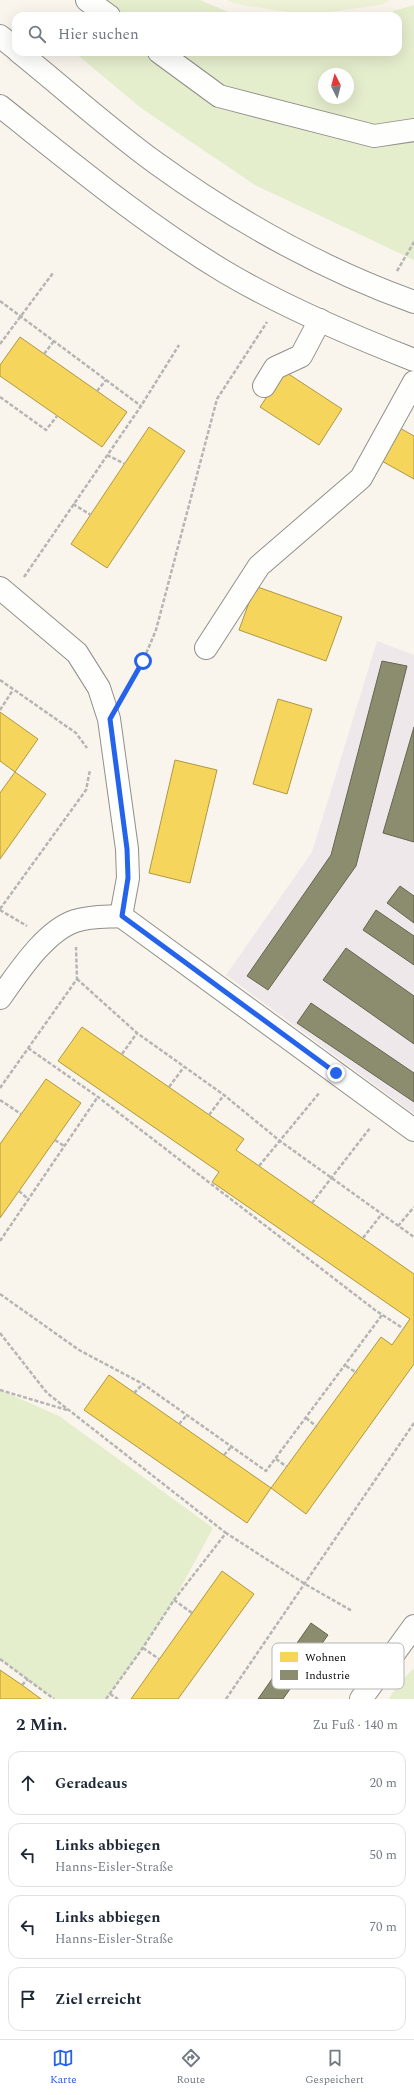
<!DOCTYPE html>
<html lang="de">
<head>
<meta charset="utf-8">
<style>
	:root { --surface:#fff; --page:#f6f6f7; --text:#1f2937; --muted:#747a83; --line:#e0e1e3; --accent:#2563eb }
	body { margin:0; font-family:Spectral,serif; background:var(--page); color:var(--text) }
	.compass { position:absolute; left:318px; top:68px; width:36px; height:36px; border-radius:50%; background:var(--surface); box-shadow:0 4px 16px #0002; rotate:354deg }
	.stop { position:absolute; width:12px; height:12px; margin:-9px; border:3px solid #2563eb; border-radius:50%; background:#fff }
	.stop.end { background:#2563eb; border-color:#fff; box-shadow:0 1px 4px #0008 }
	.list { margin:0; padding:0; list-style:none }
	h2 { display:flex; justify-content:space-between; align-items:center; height:52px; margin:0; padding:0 16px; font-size:17px }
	h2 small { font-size:13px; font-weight:400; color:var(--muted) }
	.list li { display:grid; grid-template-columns:26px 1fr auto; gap:12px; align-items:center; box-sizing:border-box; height:64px; margin:0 8px 8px; padding:0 8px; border:1px solid var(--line); border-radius:12px }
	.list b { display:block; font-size:15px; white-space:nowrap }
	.list p { margin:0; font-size:13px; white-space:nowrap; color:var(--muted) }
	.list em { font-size:13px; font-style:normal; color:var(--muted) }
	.icon { flex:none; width:22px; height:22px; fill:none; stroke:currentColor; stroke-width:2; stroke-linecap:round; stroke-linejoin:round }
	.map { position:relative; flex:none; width:414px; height:1699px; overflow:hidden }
	.search { position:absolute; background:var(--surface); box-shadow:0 4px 16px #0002; left:12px; right:12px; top:12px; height:44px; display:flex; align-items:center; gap:10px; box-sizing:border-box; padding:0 14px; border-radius:12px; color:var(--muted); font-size:15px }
	.sheet { height:340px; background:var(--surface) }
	nav { display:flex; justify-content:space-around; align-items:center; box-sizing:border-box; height:56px; border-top:1px solid var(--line); background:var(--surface); font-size:11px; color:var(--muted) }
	nav a { display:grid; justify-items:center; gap:2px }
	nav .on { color:var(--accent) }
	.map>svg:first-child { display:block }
	.industrial { fill:#efe8ea }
	.green { fill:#e4edcc; fill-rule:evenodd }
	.pitch { fill:#edf1d6 }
	.homes { fill:#f6d55c; stroke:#af9843 }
	.industry { fill:#8c8c6e; stroke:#656550 }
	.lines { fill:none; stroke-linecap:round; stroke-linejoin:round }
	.minor-casing { stroke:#918f8b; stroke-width:24 }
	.path { stroke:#b6b5b4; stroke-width:2.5; stroke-dasharray:4 2; stroke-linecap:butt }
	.minor { stroke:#fefefc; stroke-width:22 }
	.route { stroke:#2563eb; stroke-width:5 }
	.key { fill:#fff; stroke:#b5b5b5; stroke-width:1 }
	.key-label { font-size:11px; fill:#090909 }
</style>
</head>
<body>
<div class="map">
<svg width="414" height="1699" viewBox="0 0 414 1699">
	<rect width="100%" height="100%" fill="#f9f5ec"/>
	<path class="industrial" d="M 377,641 L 414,655 L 414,1114 L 226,975 L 312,852 Z"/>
	<g class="green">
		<path d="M 94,0 L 200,0 L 228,12 L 249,16 L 78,16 Z"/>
		<path d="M 414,5 L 414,260 L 255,185 L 141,108 L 74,52 L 398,52 L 398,16 L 377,16 ZM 324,74 L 348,74 L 348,98 L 324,98 Z"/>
		<path d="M 0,1390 L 59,1416 L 213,1528 L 174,1600 L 142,1649 L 106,1699 L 54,1699 L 0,1659 Z"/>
		<path d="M 414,1668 L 414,1699 L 389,1699 L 398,1684 Z"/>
	</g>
	<path class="pitch" d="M 227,0 L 391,0 L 380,5 L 307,15 L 236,4 Z"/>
	<g class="homes">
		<path d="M 20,337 L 127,412 L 102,447 L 0,376 L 0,365 Z"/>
		<path d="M 284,371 L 342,409 L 319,445 L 260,407 Z"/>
		<path d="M 149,427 L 185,451 L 107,568 L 71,544 Z"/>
		<path d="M 398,427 L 414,436 L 414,479 L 380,460 Z"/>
		<path d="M 255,586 L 342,617 L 326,661 L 239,630 Z"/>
		<path d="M 278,699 L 312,709 L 287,794 L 253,784 Z"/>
		<path d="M 0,712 L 38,739 L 15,772 L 0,761 Z"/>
		<path d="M 175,760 L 217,770 L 190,883 L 149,873 Z"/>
		<path d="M 15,772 L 46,794 L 0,859 L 0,793 Z"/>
		<path d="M 82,1027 L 244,1139 L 236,1150 L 414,1274 L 414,1364 L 306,1514 L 271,1488 L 381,1337 L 392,1345 L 410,1319 L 212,1182 L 219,1172 L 58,1061 Z"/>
		<path d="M 46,1079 L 81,1103 L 0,1218 L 0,1144 Z"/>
		<path d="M 109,1375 L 271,1488 L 247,1523 L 84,1410 Z"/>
		<path d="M 222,1571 L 254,1594 L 178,1699 L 131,1699 Z"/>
		<path d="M 0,1670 L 22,1685 L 41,1699 L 0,1699 Z"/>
	</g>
	<g class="industry">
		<path d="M 382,661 L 407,666 L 356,866 L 268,990 L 247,976 L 331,855 Z"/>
		<path d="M 414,727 L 414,842 L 383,833 Z"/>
		<path d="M 400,886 L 414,896 L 414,923 L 387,903 Z"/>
		<path d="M 376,910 L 414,936 L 414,965 L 363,930 Z"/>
		<path d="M 346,948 L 414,996 L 414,1044 L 323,980 Z"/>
		<path d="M 311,1003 L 414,1073 L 414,1102 L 297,1023 Z"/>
		<path d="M 311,1623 L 328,1635 L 283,1699 L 258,1699 Z"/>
	</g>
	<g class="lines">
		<g class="minor-casing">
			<g id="minor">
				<path d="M 87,0 L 109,16"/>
				<path d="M 0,36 L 16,49"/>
				<path d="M 19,52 C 65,89 109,129 156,163 C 235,220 322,269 414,302"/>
				<path d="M 159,52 L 219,96 L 374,136 L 414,130"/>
				<path d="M 0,106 C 73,164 145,224 225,272 C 284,307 350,335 414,360"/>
				<path d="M 264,386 L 275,368 L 301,356 L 320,320"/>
				<path d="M 0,588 L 77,653 L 99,688 L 109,719 L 127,849 L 128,878 L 121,916 L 414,1130"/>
				<path d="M 206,648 L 259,566 L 361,478 L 414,382"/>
				<path d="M 0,998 C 18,973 45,931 75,921 C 90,916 106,917 121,916"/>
				<path d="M 361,1699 L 414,1626"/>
			</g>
		</g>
		<g class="path">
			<path d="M 397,271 L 414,242"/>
			<path d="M 0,301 L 141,406"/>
			<path d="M 0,344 L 53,273"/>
			<path d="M 44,354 L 54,341"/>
			<path d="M 97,391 L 106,380"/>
			<path d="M 0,397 L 46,430 L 57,416"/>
			<path d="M 107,455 L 125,464"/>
			<path d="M 73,504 L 91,515"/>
			<path d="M 24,577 L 141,406 L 179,345"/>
			<path d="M 0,680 L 76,733 L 87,748"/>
			<path d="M 126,690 L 143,661 L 156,630 L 217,399 L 267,322"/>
			<path d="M 0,710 L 13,690"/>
			<path d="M 0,909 L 86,790 L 90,770"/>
			<path d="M 0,910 L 27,926"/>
			<path d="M 77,979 L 137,1033 L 224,1095 L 280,1141 L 414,1237"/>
			<path d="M 28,1048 L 98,1097 L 375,1310 L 404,1329"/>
			<path d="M 122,1054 L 137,1033"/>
			<path d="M 169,1087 L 184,1067"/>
			<path d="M 0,1088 L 77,979 L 76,947"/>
			<path d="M 0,1100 L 21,1114"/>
			<path d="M 209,1115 L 224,1095"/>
			<path d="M 55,1140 L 64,1146"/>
			<path d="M 259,1166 L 320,1092"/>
			<path d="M 19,1191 L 28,1199"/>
			<path d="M 312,1203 L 370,1128"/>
			<path d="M 398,1226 L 414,1207"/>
			<path d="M 363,1238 L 381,1215"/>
			<path d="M 0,1241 L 97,1098"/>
			<path d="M 0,1294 L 79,1350 L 143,1384 L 266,1471 L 382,1315"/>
			<path d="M 0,1333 L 47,1393 L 226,1533"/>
			<path d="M 346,1366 L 357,1373"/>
			<path d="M 0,1390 L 67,1410"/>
			<path d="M 134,1393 L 143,1384"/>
			<path d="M 306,1418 L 317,1427"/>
			<path d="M 179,1424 L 187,1415"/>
			<path d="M 224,1455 L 232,1446"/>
			<path d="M 276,1459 L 287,1467"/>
			<path d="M 174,1600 L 192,1613"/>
			<path d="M 143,1648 L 159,1659"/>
			<path d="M 0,1659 L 54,1699"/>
			<path d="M 22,1685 L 28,1679"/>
			<path d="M 110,1694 L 118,1699"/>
			<path d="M 106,1699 L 142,1649 L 174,1600 L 226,1533 L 305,1584 L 352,1611"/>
			<path d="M 226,1699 L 414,1423"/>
		</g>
		<use href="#minor" class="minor"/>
	</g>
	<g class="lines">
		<path class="route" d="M 143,661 L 110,719 L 127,849 L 128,878 L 122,916 L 336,1073"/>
	</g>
	<rect x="272" y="1643" width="132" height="46" rx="6" class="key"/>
	<rect x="280" y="1652" width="18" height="10" fill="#f6d55c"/>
	<rect x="280" y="1670" width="18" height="10" fill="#8c8c6e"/>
	<g class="key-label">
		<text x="305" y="1661">Wohnen</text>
		<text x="305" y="1679">Industrie</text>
	</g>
</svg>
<svg class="compass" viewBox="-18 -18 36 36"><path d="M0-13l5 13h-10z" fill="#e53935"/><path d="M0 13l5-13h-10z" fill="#747a83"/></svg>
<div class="stop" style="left:143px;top:661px"></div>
<div class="stop end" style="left:336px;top:1073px"></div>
<div class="search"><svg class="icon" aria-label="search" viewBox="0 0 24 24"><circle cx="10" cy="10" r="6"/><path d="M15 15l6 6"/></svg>Hier suchen</div>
</div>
<section class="sheet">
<h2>2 Min.<small>Zu Fuß · 140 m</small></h2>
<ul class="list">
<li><svg class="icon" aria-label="ahead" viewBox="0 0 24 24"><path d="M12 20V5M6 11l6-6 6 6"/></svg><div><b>Geradeaus</b></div><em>20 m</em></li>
<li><svg class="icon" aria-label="left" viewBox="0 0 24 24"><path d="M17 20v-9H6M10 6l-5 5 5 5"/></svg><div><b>Links abbiegen</b><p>Hanns-Eisler-Straße</p></div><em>50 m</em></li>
<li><svg class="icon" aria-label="left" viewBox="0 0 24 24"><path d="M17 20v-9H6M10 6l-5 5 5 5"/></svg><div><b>Links abbiegen</b><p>Hanns-Eisler-Straße</p></div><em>70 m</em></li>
<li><svg class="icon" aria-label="arrive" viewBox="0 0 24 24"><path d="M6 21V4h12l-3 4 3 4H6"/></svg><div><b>Ziel erreicht</b></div></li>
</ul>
</section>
<nav>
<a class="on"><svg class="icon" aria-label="map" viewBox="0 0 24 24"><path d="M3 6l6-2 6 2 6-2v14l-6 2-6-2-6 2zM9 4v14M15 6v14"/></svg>Karte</a>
<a><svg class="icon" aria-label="directions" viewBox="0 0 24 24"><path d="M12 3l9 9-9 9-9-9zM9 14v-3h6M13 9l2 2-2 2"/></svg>Route</a>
<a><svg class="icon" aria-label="saved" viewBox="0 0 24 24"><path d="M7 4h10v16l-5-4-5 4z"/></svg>Gespeichert</a>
</nav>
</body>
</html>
